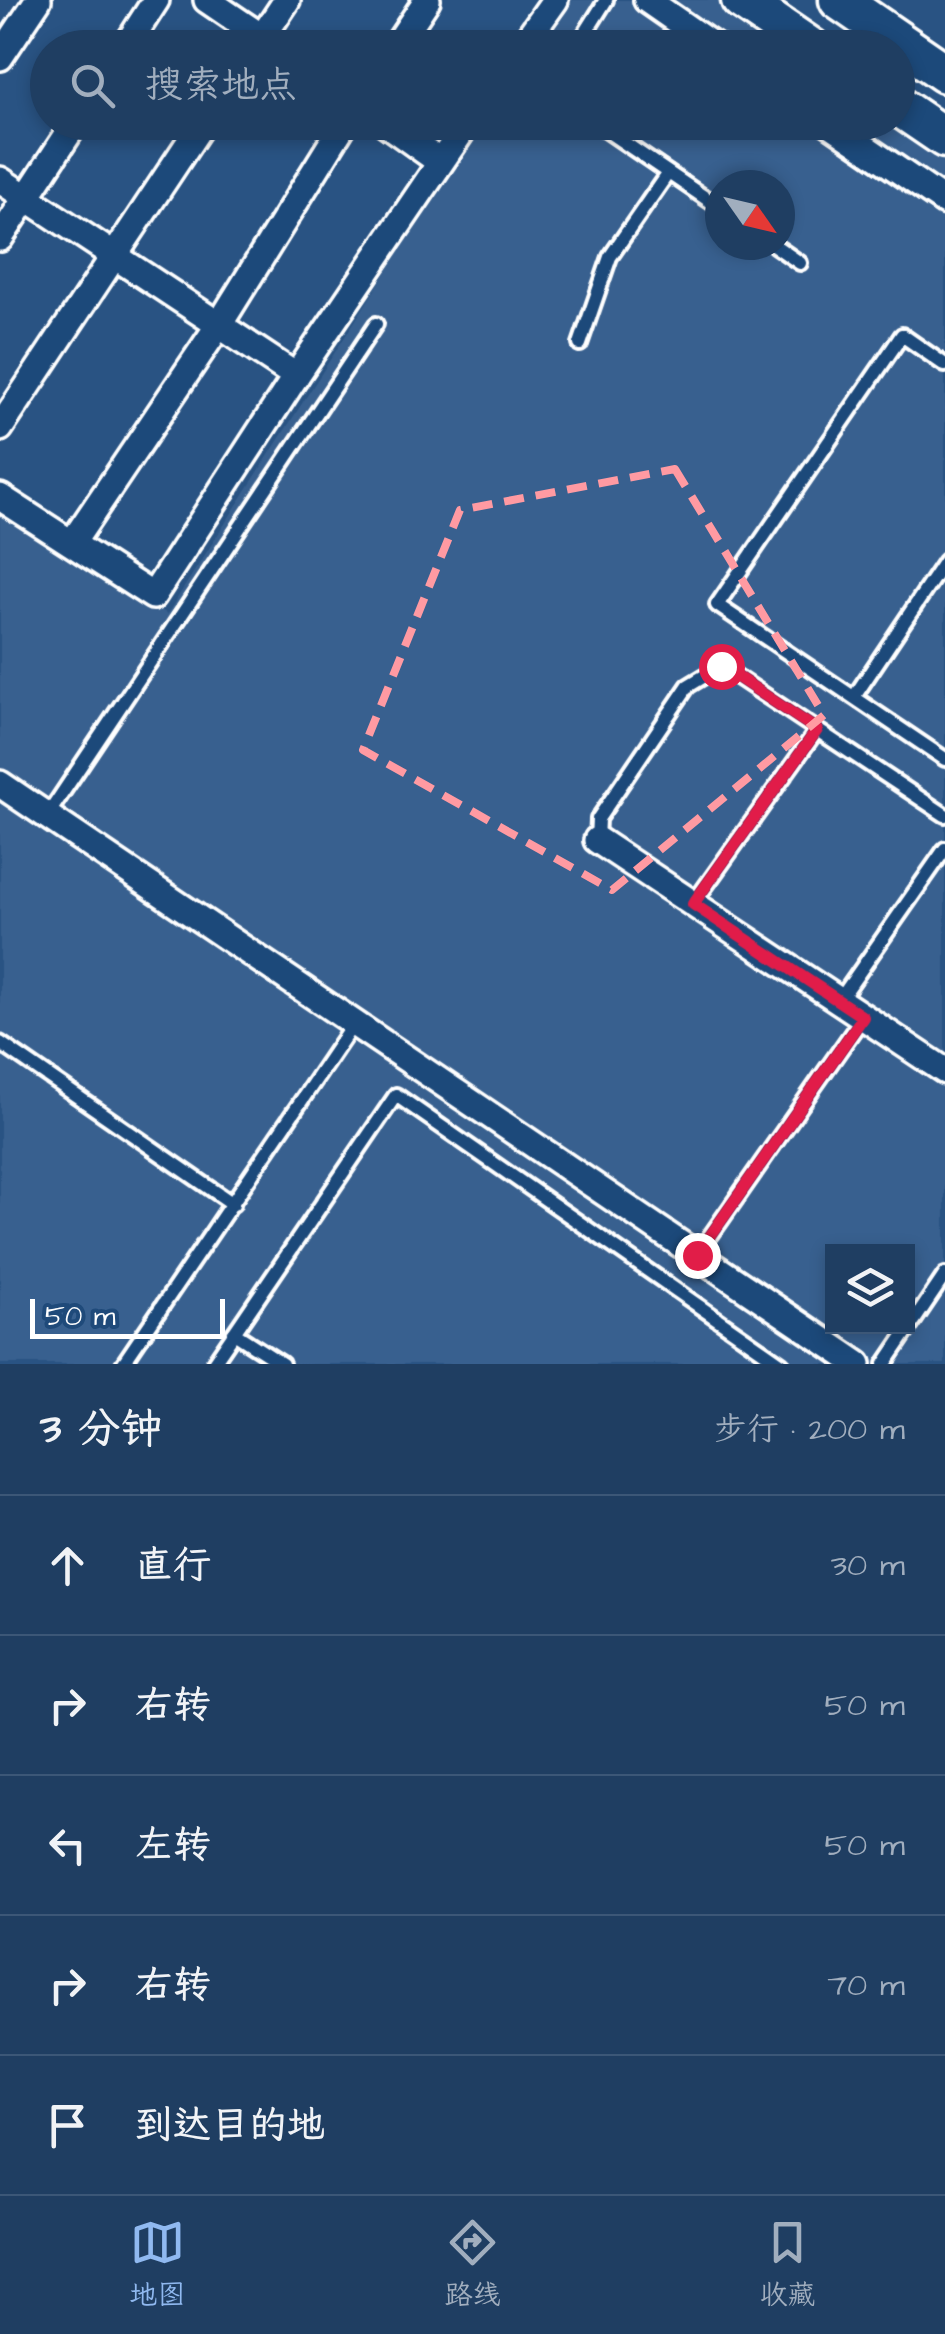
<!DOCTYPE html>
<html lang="zh">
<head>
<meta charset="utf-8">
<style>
	:root { --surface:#1f3e62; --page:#2c496b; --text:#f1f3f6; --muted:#a1aebe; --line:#3c5777; --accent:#90b9f0 }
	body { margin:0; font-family:"Architects Daughter","LXGW WenKai TC",sans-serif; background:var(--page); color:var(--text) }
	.controls { position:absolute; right:30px; bottom:30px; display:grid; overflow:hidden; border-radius:0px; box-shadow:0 5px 15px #0003 }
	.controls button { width:90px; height:90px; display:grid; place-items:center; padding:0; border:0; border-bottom:2px solid var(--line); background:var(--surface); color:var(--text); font:50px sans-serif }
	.compass { position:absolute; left:705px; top:170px; width:90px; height:90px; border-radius:50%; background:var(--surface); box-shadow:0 5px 15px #0003; rotate:124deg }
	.scale { position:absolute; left:30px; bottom:25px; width:195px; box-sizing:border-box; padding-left:10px; border:5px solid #fff; border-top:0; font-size:28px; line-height:35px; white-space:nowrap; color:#fff; -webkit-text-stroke:8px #1f4a7a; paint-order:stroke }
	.stop { position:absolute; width:30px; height:30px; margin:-22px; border:8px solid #e11d48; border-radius:50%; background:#fff }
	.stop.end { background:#e11d48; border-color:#fff; box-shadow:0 2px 10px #0008 }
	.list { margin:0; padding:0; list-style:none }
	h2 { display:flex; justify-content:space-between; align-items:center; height:130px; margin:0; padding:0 40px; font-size:42px }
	h2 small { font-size:32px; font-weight:400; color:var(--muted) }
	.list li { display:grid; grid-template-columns:65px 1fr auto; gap:30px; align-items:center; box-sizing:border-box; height:140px; padding:0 40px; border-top:2px solid var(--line) }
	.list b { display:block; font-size:38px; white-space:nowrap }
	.list em { font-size:32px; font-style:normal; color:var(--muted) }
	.icon { flex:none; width:55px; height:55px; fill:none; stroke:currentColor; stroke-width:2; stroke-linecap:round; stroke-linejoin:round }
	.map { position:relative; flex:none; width:945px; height:1364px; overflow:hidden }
	.search { position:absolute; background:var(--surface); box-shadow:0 5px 15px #0003; left:30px; right:30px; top:30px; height:110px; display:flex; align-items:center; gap:25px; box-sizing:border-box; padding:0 35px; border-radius:55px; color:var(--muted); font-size:38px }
	.sheet { height:830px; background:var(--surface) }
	nav { display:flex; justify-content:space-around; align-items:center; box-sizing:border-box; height:140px; border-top:2px solid var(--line); background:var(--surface); font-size:28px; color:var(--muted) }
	nav a { display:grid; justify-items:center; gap:5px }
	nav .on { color:var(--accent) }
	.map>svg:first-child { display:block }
	.built { fill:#39618f; fill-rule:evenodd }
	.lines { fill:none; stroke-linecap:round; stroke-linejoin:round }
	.lane-casing { stroke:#fff; stroke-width:20 }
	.street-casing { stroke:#fff; stroke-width:32 }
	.secondary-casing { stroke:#fff; stroke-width:45 }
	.lane { stroke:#1f4a7a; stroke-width:12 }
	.street { stroke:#1f4a7a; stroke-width:25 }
	.secondary { stroke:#1f4a7a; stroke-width:38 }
	.route { stroke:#e11d48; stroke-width:12 }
	.marked { fill:none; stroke:#ff9aa2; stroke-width:8; stroke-dasharray:20 12; stroke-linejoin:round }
</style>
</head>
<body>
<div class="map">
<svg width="945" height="1364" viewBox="0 0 945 1364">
	<rect width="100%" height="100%" fill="#295383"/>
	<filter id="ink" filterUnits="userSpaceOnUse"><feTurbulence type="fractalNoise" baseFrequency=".01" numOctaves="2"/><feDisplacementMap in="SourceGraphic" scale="20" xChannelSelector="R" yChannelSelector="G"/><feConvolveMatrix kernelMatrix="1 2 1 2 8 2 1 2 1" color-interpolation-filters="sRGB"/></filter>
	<g filter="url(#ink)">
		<g class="built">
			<path d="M 567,0 L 716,0 L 787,47 L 534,48 Z"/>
			<path d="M 898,122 L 945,152 L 945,1364 L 0,1364 L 0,499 L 167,614 L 482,123 ZM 720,185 L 780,185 L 780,245 L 720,245 ZM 832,1252 L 908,1252 L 908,1326 L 832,1326 Z"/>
		</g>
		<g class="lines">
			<g class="lane-casing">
				<g id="lane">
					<path d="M 576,48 L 606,0"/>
					<path d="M 594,122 L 720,208"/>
					<path d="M 774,245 L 800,263"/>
					<path d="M 580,344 L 610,257 L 668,173"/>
					<path d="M 945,365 L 902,335 L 717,605 L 945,759"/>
					<path d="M 854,697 L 945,561"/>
					<path d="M 47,816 L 376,324"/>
					<path d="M 597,840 L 598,819 L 688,686 L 721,666 L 945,815"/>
					<path d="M 693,904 L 817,730"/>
					<path d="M 839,1001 L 945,849"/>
					<path d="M 0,1043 L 233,1204"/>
					<path d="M 697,1255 L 863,1017"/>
					<path d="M 234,1333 L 282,1364"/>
					<path d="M 123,1364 L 354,1023"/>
					<path d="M 213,1364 L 396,1095 L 782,1364"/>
					<path d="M 885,1364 L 945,1275"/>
				</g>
			</g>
			<g class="street-casing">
				<g id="street">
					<path d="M 207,0 L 278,48"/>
					<path d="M 647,0 L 716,48"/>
					<path d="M 125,48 L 156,0"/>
					<path d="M 255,48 L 287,0"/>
					<path d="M 395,48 L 427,0"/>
					<path d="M 521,48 L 555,0"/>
					<path d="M 0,57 L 38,0"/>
					<path d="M 384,122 L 440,162"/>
					<path d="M 828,122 L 945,202"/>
					<path d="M 0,180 L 296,376"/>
					<path d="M 0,238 L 76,122"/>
					<path d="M 0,428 L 203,122"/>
					<path d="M 0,497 L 153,596 L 296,376 L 468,122"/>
					<path d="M 72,543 L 219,325 L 345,122"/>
					<path d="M 0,784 L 858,1364"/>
					<path d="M 597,840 L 945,1071"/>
				</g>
			</g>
			<g class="secondary-casing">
				<g id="secondary">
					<path d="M 741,0 L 811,48"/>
					<path d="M 839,0 L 945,73"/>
					<path d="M 898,106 L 945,138"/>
				</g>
			</g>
			<use href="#lane" class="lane"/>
			<use href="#street" class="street"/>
			<use href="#secondary" class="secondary"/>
		</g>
	</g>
	<g class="lines" filter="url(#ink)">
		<path class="route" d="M 697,1255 L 863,1017 L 693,904 L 817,730 L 721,666"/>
	</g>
	<path class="marked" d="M 675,469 L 824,715 L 612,890 L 363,750 L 460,510 Z"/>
</svg>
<div class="controls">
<button><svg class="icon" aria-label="layers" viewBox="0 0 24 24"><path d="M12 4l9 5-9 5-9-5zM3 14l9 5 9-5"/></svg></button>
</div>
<svg class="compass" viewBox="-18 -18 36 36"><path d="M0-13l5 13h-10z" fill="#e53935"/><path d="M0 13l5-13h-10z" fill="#a1aebe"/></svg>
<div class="scale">50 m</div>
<div class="stop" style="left:721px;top:666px"></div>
<div class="stop end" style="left:697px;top:1255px"></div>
<div class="search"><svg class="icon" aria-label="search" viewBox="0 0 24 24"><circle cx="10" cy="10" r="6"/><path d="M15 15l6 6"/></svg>搜索地点</div>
</div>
<section class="sheet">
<h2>3 分钟<small>步行 · 200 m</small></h2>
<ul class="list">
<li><svg class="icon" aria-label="ahead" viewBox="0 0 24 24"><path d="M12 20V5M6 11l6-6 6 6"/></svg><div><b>直行</b></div><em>30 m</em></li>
<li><svg class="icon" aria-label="right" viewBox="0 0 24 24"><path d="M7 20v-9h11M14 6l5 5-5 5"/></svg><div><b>右转</b></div><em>50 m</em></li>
<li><svg class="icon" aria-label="left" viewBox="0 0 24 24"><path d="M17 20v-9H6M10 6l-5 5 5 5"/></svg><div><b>左转</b></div><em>50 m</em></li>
<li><svg class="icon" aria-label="right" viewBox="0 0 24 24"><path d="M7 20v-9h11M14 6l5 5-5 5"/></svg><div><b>右转</b></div><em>70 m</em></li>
<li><svg class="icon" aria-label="arrive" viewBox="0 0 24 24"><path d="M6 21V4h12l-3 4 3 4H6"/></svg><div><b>到达目的地</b></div></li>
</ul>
</section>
<nav>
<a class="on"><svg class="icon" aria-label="map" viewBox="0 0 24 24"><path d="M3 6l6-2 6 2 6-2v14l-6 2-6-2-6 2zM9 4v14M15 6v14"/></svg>地图</a>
<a><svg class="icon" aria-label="directions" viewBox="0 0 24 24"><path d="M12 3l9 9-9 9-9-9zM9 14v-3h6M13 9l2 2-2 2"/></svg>路线</a>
<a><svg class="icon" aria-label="saved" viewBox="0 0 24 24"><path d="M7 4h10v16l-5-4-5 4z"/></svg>收藏</a>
</nav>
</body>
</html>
